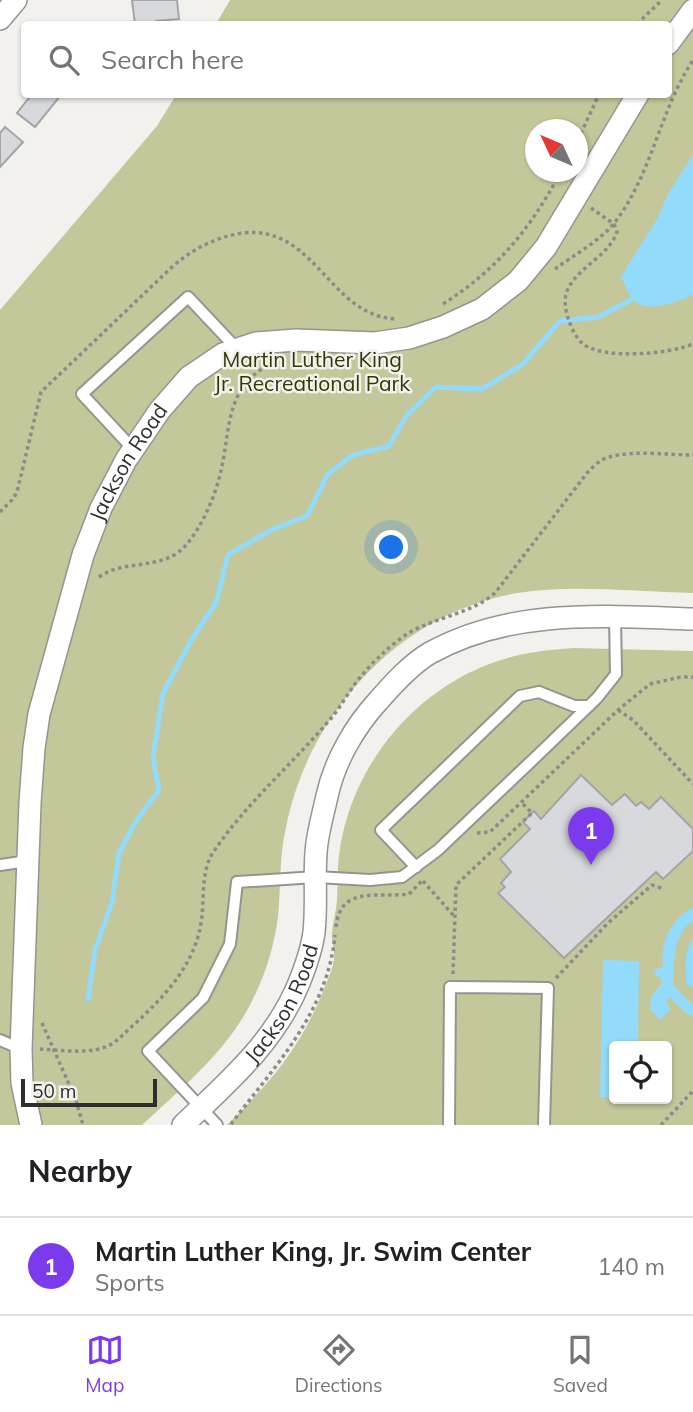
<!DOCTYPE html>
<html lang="en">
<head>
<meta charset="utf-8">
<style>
	:root { --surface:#fff; --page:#f6f6f6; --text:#202124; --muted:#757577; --line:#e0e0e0; --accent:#7c3aed }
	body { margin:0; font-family:Mulish,sans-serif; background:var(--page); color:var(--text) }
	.controls { position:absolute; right:21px; bottom:21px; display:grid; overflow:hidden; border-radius:7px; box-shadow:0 2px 5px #0004 }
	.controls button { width:63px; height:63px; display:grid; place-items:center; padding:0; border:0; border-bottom:2px solid var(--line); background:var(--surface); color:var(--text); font:35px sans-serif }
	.compass { position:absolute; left:525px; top:119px; width:63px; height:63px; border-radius:50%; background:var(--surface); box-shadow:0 2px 5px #0004; rotate:314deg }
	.scale { position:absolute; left:21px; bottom:18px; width:136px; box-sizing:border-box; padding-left:7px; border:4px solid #2f2e2d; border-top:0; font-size:19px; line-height:24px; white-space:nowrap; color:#2f2e2d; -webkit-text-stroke:5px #f2f1ed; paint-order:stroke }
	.you { position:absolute; left:392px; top:548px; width:24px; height:24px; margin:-18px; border:5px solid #fff; border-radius:50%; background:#1a73e8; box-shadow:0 0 0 10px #1a73e833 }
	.badge { display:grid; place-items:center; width:46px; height:46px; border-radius:50%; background:var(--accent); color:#fff; font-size:23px; font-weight:700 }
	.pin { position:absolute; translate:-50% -58px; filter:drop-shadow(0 2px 4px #0008) }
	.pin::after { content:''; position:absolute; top:37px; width:24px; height:21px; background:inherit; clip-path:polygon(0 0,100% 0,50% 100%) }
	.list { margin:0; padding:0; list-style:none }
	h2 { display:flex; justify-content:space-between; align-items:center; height:91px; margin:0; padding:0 28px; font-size:30px }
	h2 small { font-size:23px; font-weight:400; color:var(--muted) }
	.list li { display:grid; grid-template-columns:46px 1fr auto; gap:21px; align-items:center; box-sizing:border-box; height:98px; padding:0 28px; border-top:2px solid var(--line) }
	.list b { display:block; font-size:26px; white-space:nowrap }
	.list p { margin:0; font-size:23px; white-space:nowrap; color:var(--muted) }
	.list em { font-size:23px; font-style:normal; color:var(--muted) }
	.icon { flex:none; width:38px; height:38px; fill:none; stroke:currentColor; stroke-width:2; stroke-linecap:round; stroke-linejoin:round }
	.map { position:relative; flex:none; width:693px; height:1125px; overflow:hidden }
	.search { position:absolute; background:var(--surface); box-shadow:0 2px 5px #0004; left:21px; right:21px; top:21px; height:77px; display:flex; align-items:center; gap:18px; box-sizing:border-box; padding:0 24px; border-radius:7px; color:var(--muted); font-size:26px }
	.sheet { height:189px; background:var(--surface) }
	nav { display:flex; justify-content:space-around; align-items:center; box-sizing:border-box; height:98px; border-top:2px solid var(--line); background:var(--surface); font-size:19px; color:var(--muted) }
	nav a { display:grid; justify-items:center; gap:4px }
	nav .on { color:var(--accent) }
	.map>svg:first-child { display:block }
	.green { fill:#c4c79a; fill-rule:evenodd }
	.water { fill:#92dbfa }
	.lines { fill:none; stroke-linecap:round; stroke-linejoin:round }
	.stream { stroke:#92dbfa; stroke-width:5 }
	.building { fill:#d8d9dd; stroke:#a4a4a8; stroke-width:2 }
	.lane-casing { stroke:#959490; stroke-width:14 }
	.street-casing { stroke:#959490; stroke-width:24 }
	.path { stroke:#8c8b88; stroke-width:3.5; stroke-dasharray:3.5 3.5; stroke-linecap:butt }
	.lane { stroke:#fff; stroke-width:10 }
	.street { stroke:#fff; stroke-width:21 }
	.labels { text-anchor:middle; stroke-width:5; stroke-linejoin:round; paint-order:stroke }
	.park-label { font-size:21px; fill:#353703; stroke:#f2f1ed }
	.street-label { font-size:21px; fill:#2f2e2d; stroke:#f2f1ed }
</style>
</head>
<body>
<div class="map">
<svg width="693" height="1125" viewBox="0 0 693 1125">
	<rect width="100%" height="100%" fill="#f2f1ed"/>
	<g class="green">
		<path d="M 230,0 L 693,0 L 693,593 C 638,592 571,584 518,593 C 400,612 309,713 286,827 C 279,857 281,887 278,917 C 274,947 265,976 251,1003 C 226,1052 182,1088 142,1125 L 0,1125 L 0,310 L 157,126 L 176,95 L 668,94 L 668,24 L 216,24 ZM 536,130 L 578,130 L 578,172 L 536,172 Z"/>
		<path d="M 573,648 L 693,651 L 693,1125 L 227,1125 C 271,1082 301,1047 324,989 C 328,979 333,968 334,959 C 335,950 331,941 332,932 C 333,922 336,911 337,901 C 338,883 337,866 340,848 C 353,765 414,690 495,662 C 520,653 546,650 573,648 ZM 614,1046 L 667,1046 L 667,1099 L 614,1099 Z"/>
	</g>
	<g class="water">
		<path d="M 693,155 L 693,295 C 675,302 646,316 631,297 C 627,291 624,283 621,277 L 658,217 L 669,192 Z"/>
		<path d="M 693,907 L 693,921 C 672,935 674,963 674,986 L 693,1005 L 693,1015 L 687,1014 L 669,997 L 666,1002 L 671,1009 L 660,1020 L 650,1009 L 651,997 L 662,983 L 661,977 L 655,976 L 654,971 L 663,966 C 660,942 672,918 693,907 Z"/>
		<path d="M 693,939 L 693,987 L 686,984 C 686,969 683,951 693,939 Z"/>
		<path d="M 603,960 L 639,961 L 638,1046 L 614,1046 L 614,1097 L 600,1097 Z"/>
	</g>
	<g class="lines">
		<path class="stream" d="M 88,999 L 95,950 L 112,902 L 119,853 L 136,821 L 159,790 L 153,757 L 163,693 L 193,637 L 216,603 L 228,555 L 271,530 L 307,516 L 328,474 L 353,455 L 389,446 L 407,415 L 436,387 L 482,389 L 523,364 L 560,321 L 598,317 L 633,299"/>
	</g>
	<g class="building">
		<path d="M 132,0 L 177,0 L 179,19 L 156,21 L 157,24 L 135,24 Z"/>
		<path d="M 32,94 L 61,95 L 35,127 L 17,113 Z"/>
		<path d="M 5,127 L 23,142 L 0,167 L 0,133 Z"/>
		<path d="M 581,775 L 612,805 L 625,794 L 636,806 L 641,802 L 649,809 L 661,797 L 693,829 L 693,851 L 663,879 L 656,872 L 564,958 L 498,893 L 505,887 L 501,883 L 511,872 L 500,859 L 530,829 L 523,822 L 534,811 L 541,819 Z"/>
	</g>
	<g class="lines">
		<g class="lane-casing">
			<g id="lane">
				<path d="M 133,449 L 82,394 L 188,297 L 237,349"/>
				<path d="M 0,865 L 28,861"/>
				<path d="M 416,867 L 381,830 L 520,696 L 539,692 L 574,706 L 589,706"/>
				<path d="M 0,1040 L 21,1049"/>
				<path d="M 217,1125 L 148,1051 L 203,998 L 230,944 L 237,882 L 316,877 L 370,880 L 402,877 L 438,850 L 543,750 L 597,698 L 616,674 L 615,617"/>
				<path d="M 449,1125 L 450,987 L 548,988 L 544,1125"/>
			</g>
		</g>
		<g class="street-casing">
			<g id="street">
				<path d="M 0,19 L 16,0"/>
				<path d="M 668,44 L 693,10"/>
				<path id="s1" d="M 31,1125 L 22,1083 L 21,1049 L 30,803 L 34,748 L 39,714 L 83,555 L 101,508 L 126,460 L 160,410 L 189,377 L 223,354 L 256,343 L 296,340 L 375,343 L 409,338 L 443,327 L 482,309 L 518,281 L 546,247 L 638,94"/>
				<path id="s2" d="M 183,1125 C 228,1082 275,1042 299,983 C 305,968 312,948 314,932 C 317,906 314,879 316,853 C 317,834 323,815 327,796 C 335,760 355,726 379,700 C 393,684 411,664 430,653 C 511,608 603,616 693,619"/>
			</g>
		</g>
		<g class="path">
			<path d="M 637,24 L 662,0"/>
			<path d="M 578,140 L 599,94"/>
			<path d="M 591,208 L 614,224 L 617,232 C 608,258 574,268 566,294 C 564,303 566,313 569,321 C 572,329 576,338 583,344 C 604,360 669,354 693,344"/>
			<path d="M 555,269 C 574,255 600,241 615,222 C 652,174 660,110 693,60"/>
			<path d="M 443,304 C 498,269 530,229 561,172"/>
			<path d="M 0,512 L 14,498 L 18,488 L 41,392 L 172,267 C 193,249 215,237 243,233 C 316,225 329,316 396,319"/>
			<path d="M 99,577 C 125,558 164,572 187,544 C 204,523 215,496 221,471 C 231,426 225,384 275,362"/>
			<path d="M 618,710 L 633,720 L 693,784"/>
			<path d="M 477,833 L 490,832 L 618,710 L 650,684 L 681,677 L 693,677"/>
			<path d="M 423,881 L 454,916"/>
			<path d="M 336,927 C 340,885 378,898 409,894 L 422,881"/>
			<path d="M 453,974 L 456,885 L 532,813 L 521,802"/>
			<path d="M 556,978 L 608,923 L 652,885 L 664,889"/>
			<path d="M 42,1023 L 76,1100 L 83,1125"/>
			<path d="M 40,1049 C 64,1050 95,1056 115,1042 C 151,1009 193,974 201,923 C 205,900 200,871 214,851 C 246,804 290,766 327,723 C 339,710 347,694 358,680 C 370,665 384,651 400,639 C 428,617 467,617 495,593 L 587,473 C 593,467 600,459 609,457 C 634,450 667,455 693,455"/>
			<path d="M 231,1124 C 275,1066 328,1011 335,935"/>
			<path d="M 661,1125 L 693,1091"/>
		</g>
		<use href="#lane" class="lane"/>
		<use href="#street" class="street"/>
	</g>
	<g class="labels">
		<g class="park-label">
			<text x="312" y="367">Martin Luther King<tspan x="312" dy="24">Jr. Recreational Park</tspan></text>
		</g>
		<g class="street-label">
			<text dy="7" stroke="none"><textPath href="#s1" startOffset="681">Jackson Road</textPath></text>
			<text dy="7" stroke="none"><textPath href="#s2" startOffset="159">Jackson Road</textPath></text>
		</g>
	</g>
</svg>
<div class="controls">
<button><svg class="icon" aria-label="locate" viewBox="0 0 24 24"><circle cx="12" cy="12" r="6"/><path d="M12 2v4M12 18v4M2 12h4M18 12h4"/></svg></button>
</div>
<svg class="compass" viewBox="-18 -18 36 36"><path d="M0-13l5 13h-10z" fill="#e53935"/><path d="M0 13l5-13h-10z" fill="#757577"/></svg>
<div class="scale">50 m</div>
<div class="you"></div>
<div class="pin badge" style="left:591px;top:865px">1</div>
<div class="search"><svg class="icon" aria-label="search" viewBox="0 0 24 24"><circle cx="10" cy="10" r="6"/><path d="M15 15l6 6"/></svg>Search here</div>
</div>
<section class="sheet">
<h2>Nearby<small></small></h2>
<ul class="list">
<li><span class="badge">1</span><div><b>Martin Luther King, Jr. Swim Center</b><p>Sports</p></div><em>140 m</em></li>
</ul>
</section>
<nav>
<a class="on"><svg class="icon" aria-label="map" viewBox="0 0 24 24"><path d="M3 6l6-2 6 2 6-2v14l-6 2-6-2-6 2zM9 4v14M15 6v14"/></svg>Map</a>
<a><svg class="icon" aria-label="directions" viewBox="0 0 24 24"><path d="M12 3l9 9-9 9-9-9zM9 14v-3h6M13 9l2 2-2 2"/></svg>Directions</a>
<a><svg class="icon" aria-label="saved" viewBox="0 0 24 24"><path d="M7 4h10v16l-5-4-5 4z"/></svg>Saved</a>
</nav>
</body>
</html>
